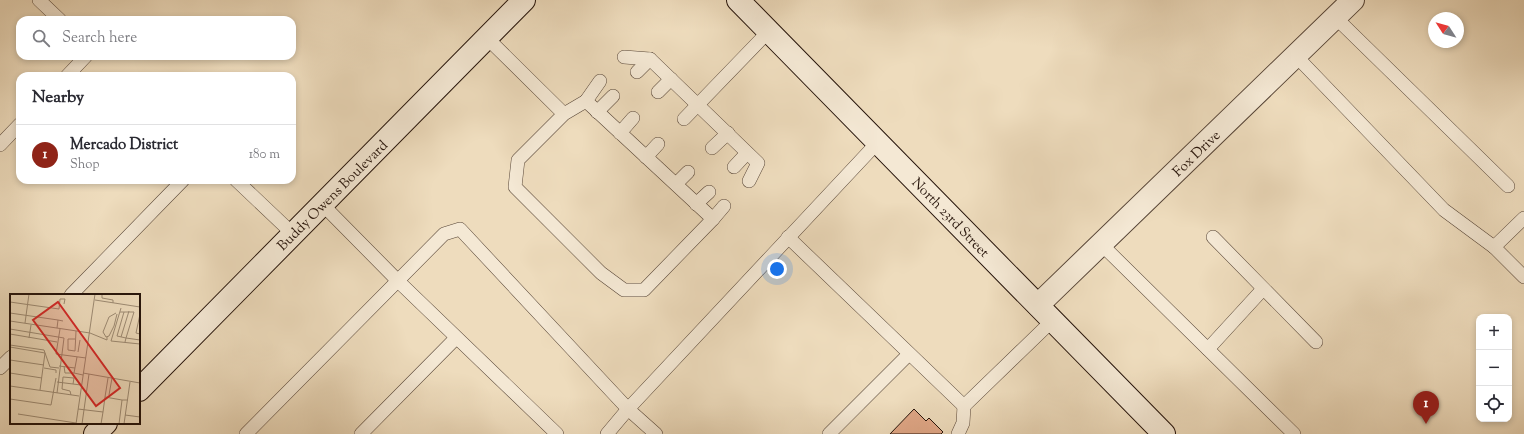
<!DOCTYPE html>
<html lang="en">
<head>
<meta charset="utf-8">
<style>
	:root { --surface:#fff; --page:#f7f7f7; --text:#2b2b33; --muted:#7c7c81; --line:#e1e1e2; --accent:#8f2418 }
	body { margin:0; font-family:"Sorts Mill Goudy",serif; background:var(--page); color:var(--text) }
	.controls { position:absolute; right:12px; bottom:12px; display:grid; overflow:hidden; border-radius:8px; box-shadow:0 2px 6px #0003 }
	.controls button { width:36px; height:36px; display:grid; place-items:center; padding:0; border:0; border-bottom:1px solid var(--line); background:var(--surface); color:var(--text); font:20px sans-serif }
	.compass { position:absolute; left:1428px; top:12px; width:36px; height:36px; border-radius:50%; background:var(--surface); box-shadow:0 2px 6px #0003; rotate:306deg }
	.you { position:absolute; left:777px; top:269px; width:14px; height:14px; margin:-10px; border:3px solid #fff; border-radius:50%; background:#1a73e8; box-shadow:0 0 0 6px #1a73e833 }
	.badge { display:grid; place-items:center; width:26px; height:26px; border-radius:50%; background:var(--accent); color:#fff; font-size:13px; font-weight:700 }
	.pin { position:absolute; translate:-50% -33px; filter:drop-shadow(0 1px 2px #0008) }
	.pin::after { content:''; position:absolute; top:21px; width:14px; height:12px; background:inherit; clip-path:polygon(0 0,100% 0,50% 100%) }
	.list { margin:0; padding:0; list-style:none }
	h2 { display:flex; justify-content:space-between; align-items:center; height:52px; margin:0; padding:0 16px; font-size:17px }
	h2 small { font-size:13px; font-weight:400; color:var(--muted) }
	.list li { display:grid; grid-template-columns:26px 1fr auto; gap:12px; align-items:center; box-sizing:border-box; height:60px; padding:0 16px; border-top:1px solid var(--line) }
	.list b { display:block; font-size:15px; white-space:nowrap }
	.list p { margin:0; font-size:13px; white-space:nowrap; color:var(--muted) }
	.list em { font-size:13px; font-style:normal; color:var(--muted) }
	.icon { flex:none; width:22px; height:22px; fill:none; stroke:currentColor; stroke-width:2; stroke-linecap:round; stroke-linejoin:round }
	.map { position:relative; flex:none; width:1524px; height:434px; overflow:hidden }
	.search { position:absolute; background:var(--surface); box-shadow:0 2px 6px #0003; left:16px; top:16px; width:280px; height:44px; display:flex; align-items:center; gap:10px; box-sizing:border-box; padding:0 14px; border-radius:12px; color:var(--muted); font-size:15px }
	.panel { position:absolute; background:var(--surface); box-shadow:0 2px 6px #0003; left:16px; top:72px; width:280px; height:112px; border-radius:12px }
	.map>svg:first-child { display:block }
	.building { fill:#e1a888; stroke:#25130a }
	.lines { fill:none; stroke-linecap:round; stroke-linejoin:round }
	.service-casing { stroke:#574537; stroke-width:14 }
	.minor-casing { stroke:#574537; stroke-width:24 }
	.secondary-casing { stroke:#25130a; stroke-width:24 }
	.service { stroke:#f4e8d4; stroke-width:13 }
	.minor { stroke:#f4e8d4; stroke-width:22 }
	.secondary { stroke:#f4e8d4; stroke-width:22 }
	.labels { text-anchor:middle; stroke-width:3.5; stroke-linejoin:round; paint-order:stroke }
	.street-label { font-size:14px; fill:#25130a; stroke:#f4e8d4 }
	.inset-road { fill:none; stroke:#9e8c75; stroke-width:1 }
	.view { fill:#d62828; fill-opacity:0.15; stroke:#d62828; stroke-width:2 }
	.inset-edge { fill:none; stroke:#25130a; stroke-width:2 }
</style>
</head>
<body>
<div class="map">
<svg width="1524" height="434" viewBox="0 0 1524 434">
	<rect width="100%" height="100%" fill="#eedcbd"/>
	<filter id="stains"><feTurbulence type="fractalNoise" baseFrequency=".005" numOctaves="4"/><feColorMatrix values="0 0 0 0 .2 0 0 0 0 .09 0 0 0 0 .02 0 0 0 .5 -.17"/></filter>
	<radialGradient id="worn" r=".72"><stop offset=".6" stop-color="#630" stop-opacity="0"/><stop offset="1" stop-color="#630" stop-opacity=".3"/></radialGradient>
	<path class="building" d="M 914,409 L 926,421 L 929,418 L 943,432 L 941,434 L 890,434 Z"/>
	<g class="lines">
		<g class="service-casing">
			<g id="service">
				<path d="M 39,0 L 60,20"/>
				<path d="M 1335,17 L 1508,186"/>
				<path d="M 487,38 L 564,114 L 586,101 L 713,219 L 644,290 L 624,290 L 601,273 L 515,187 L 518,160 L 564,114"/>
				<path d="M 1296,56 L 1444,210 L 1494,247"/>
				<path d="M 624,57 L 650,59 L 758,163 L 749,181"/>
				<path d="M 637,72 L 650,59"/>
				<path d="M 67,76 L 86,56"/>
				<path d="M 658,92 L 671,79"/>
				<path d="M 586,101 L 600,81"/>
				<path d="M 597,112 L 613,96"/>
				<path d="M 684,119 L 769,31"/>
				<path d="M 620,133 L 633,118"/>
				<path d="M 0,145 L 20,124"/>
				<path d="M 712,148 L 728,133"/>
				<path d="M 646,157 L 658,144"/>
				<path d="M 734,167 L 747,153"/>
				<path d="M 236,180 L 293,234"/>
				<path d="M 676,184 L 688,172"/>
				<path d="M 322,204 L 398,281 L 557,434"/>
				<path d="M 696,204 L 709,192"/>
				<path d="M 1524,218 L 1494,247 L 1524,277"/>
				<path d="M 713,219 L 724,206"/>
				<path d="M 788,237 L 964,406 L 1053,320"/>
				<path d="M 1213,237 L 1316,342"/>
				<path d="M 1101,244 L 1294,434"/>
				<path d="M 71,295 L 183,180"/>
				<path d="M 1208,349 L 1263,289"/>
				<path d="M 0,368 L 11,357"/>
				<path d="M 246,434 L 444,234 L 460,229 L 628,409 L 656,434"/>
				<path d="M 361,434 L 456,338"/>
				<path d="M 607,434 L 628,409 L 878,142"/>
				<path d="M 829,434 L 909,354"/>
				<path d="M 958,434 L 963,423 L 964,406"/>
			</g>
		</g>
		<g class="minor-casing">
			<path id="minor" d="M 1038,305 L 1353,0"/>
		</g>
		<g class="secondary-casing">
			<g id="secondary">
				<path d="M 738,0 L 1164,434"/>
				<path d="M 139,390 L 524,0"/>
				<path d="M 95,434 L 106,423"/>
			</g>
		</g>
		<use href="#service" class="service"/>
		<use href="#minor" class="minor"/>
		<use href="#secondary" class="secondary"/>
	</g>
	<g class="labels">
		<g class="street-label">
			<text transform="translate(1196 153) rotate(-44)" y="5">Fox Drive</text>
			<text transform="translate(332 195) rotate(-45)" y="5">Buddy Owens Boulevard</text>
			<text transform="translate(951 217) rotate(46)" y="5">North 23rd Street</text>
		</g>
	</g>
	<g transform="translate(10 294)">
		<rect width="130" height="130" fill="#eedcbd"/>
		<path class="inset-road" d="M 92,0 L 92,4 L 103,6 L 103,9M 85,6 L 130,13M 0,8 L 49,15 L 50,5 L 55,5 L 54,10M 111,14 L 101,47 L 130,50M 110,18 L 124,18 L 116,44 L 107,42 L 114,18M 0,19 L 48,26M 106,19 L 99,23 L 93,38 L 96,43 L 99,42 L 104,32 L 107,20M 130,20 L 126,39 L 130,40M 0,27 L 80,39M 15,29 L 19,0M 47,34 L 48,26 L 53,27M 0,35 L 54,44 L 47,99M 50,35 L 46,60 L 76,64M 80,39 L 97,46 L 97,43M 0,40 L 47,48M 111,43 L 119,17M 19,44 L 21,31M 65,45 L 58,45 L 58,56 L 65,57 L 66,37M 115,48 L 116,44 L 130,46M 0,51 L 34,56 L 40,73 L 49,74M 0,53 L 35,59 L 30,96M 68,58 L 70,46M 67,63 L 64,79 L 73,81M 0,66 L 34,71M 49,72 L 65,74M 54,72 L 55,79 L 64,79M 34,74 L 46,76 L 46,79M 0,79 L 32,84M 73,79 L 130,89M 47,88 L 71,91M 0,92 L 69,102M 61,101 L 60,97 L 52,95 L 53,83 L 64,84 L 63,90M 99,101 L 102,84M 95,103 L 98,84M 0,105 L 41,111 L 46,84M 68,115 L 93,118 L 91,130M 93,118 L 95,103 L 112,106M 8,120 L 66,129M 115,121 L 130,123M 66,130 L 85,0M 72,130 L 79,80M 109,130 L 112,106 L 118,106M 114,130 L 120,88"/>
		<path class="view" d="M 48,8 L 110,94 L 86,112 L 23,26 Z"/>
		<rect width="130" height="130" class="inset-edge"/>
	</g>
	<rect width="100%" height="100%" filter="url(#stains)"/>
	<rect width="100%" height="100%" fill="url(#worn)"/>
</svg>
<div class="controls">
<button>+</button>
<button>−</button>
<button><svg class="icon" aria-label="locate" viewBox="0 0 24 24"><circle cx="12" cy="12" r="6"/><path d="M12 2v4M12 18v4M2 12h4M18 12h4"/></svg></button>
</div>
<svg class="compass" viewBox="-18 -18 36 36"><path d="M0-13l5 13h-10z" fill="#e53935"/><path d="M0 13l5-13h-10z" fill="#7c7c81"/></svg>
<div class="you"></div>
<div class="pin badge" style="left:1426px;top:424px">1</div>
<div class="search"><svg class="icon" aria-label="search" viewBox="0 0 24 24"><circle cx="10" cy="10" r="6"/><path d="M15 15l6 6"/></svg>Search here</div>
<section class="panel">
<h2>Nearby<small></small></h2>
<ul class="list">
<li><span class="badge">1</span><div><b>Mercado District</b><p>Shop</p></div><em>180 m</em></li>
</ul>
</section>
</div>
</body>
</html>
